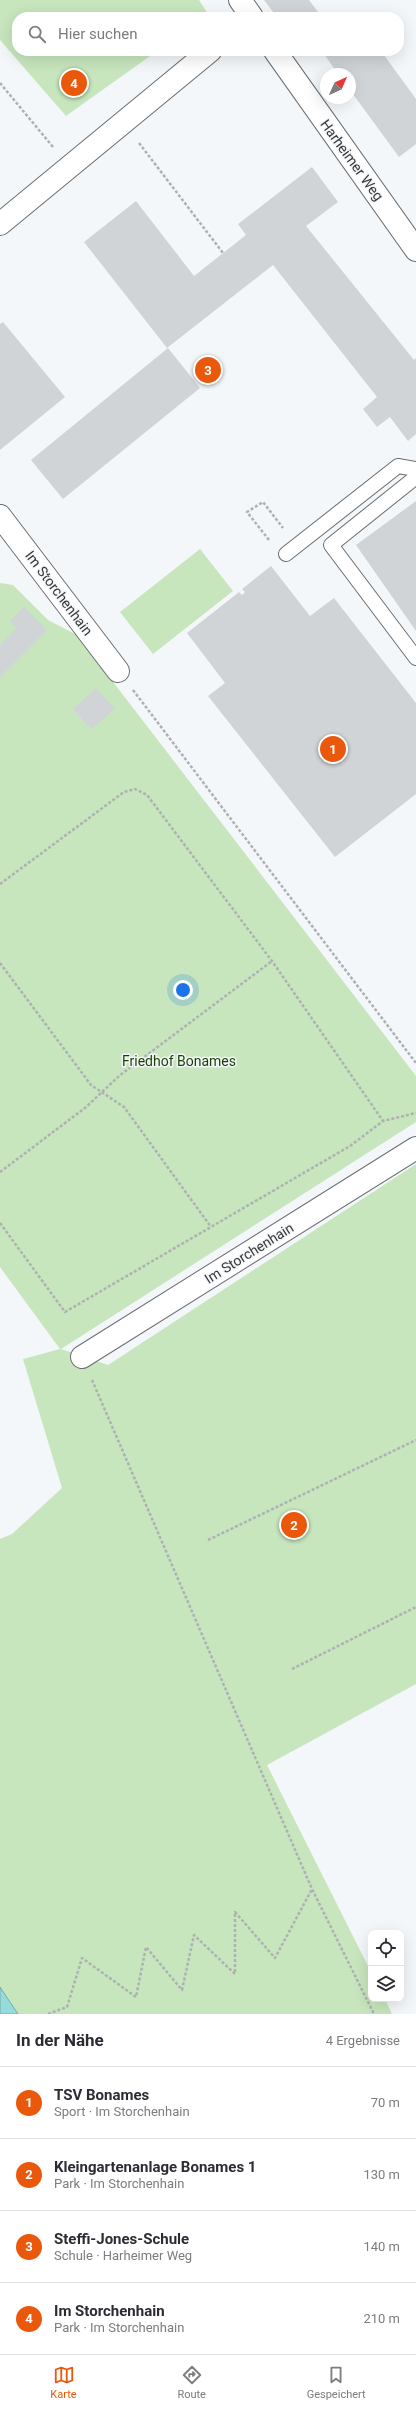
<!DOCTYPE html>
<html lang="de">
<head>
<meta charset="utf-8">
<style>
	:root { --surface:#fff; --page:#f2f2f3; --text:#2b2b33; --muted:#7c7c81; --line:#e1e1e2; --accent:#ea580c }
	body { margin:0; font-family:Roboto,sans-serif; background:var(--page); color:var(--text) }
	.controls { position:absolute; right:12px; bottom:12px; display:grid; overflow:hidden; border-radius:8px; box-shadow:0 4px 16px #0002 }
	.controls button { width:36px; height:36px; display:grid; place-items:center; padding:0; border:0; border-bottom:1px solid var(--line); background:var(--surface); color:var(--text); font:20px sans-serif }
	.compass { position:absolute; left:320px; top:68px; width:36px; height:36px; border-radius:50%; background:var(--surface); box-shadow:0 4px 16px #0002; rotate:45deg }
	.you { position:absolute; left:183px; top:990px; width:14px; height:14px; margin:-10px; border:3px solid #fff; border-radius:50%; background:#1a73e8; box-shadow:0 0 0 6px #1a73e833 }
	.badge { display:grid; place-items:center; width:26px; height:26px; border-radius:50%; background:var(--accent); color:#fff; font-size:13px; font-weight:700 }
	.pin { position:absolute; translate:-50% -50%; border:2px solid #fff; box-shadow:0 1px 4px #0006 }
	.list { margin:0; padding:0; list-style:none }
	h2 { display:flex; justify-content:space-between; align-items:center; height:52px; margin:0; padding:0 16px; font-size:17px }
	h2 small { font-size:13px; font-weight:400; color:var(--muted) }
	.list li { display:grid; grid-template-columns:26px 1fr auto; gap:12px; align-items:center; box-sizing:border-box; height:72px; padding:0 16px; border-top:1px solid var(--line) }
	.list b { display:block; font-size:15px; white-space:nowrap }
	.list p { margin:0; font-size:13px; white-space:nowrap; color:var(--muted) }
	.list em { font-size:13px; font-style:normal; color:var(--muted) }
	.icon { flex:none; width:22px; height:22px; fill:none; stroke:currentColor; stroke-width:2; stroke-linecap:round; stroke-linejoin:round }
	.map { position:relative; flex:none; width:416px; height:2014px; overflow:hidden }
	.search { position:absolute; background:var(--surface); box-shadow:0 4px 16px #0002; left:12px; right:12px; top:12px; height:44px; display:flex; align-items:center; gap:10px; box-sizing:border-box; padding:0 14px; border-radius:16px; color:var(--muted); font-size:15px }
	.sheet { height:340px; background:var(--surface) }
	nav { display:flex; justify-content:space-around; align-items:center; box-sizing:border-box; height:56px; border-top:1px solid var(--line); background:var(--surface); font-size:11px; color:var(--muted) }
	nav a { display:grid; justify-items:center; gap:2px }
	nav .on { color:var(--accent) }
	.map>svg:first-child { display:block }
	.green { fill:#c7e6bd }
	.water { fill:#95dbdb; stroke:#78aaaa }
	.building { fill:#d0d4d7 }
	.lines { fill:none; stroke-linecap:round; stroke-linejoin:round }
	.service-casing { stroke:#6a6d70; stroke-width:16 }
	.minor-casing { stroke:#6a6d70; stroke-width:24 }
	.tertiary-casing { stroke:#6a6d70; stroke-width:24 }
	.path { stroke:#aeb1b3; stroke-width:2.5; stroke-dasharray:3 2; stroke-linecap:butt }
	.service { stroke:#fff; stroke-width:14 }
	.minor { stroke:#fff; stroke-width:22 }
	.tertiary { stroke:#fff; stroke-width:22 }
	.labels { text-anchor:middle; stroke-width:3; stroke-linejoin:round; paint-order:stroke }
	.street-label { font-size:14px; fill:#353637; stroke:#f3f7fa }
	.park-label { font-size:14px; fill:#163f01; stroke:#f3f7fa }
</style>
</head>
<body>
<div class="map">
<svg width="416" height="2014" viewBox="0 0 416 2014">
	<rect width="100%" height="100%" fill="#f3f7fa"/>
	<g class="green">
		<path d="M 0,0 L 199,0 L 208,14 L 204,17 L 17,17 L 17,51 L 157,51 L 66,116 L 0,40 Z"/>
		<path d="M 200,549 L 233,591 L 153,654 L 120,612 Z"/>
		<path d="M 0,583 L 13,585 L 48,620 L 77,635 L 416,1076 L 416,1122 L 61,1349 L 108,1365 L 416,1164 L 416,1684 L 267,1765 L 371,1972 L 371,1999 L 385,1999 L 392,2014 L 0,2014 L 0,1539 L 12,1534 L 62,1488 L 23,1359 L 60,1349 L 0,1267 Z"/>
	</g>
	<path class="water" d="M 0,1987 L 18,2014 L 0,2014 Z"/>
	<g class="building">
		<path d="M 264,0 L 309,0 L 318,12 L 311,17 L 277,17 Z"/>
		<path d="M 322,51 L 381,51 L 416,99 L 416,144 L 399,157 L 350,90 L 350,74 L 338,74 Z"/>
		<path d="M 312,167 L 338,202 L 306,226 L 414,360 L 416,358 L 416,434 L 408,441 L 390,417 L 377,427 L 363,409 L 377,397 L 273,265 L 167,348 L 84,242 L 136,201 L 194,276 L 246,235 L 238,224 Z"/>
		<path d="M 3,322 L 65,397 L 0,450 L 0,324 Z"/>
		<path d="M 168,348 L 200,388 L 63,499 L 31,460 Z"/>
		<path d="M 416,501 L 416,631 L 356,545 Z"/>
		<path d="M 271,566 L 310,616 L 334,598 L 416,703 L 416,794 L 335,857 L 208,696 L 225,683 L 187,633 L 239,592 L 242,595 L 245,592 L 242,589 Z"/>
		<path d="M 24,607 L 47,630 L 0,677 L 0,645 L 16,629 L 10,621 Z"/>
		<path d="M 96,688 L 115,709 L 91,729 L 73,709 Z"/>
	</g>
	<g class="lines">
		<g class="service-casing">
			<g id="service">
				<path d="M 416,477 L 331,545 L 416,658"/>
				<path d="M 286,554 L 398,466 L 416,469"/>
			</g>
		</g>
		<g class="minor-casing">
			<g id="minor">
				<path d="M 0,224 L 210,51"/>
				<path d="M 0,516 L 118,671"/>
				<path d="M 82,1357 L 416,1148"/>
			</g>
		</g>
		<g class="tertiary-casing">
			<g id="tertiary">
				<path d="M 240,0 L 252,17"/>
				<path d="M 275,51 L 416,250"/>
			</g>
		</g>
		<g class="path">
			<path d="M 0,83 L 53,147"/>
			<path d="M 139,143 L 223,253"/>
			<path d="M 269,540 L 247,512 L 263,502 L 283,528"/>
			<path d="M 133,690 L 416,1063"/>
			<path d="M 0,884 L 124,792 L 135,789 L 147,795 L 272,961 L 383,1121"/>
			<path d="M 0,963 L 91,1085 L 124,1107 L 211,1227"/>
			<path d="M 0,1172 L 85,1108 L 119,1076 L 272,961"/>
			<path d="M 0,1223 L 65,1312 L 350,1146 L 383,1121 L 416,1113"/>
			<path d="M 92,1380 L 312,1889 L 374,2014"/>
			<path d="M 208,1540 L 416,1440"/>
			<path d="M 292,1669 L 416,1607"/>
			<path d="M 48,2014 L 67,2007 L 82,1958 L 136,1997 L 146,1947 L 182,1990 L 194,1935 L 235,1974 L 235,1912 L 275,1958 L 312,1889"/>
		</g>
		<use href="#service" class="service"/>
		<use href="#minor" class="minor"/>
		<use href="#tertiary" class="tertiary"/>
	</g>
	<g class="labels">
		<g class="street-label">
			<text transform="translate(352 160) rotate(54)" y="5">Harheimer Weg</text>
			<text transform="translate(59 593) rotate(53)" y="5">Im Storchenhain</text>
			<text transform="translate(249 1253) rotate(-32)" y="5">Im Storchenhain</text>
		</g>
		<g class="park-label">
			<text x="179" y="1066">Friedhof Bonames</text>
		</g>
	</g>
</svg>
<div class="controls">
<button><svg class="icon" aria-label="locate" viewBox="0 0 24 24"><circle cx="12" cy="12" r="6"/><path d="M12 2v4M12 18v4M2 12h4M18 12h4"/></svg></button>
<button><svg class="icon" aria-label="layers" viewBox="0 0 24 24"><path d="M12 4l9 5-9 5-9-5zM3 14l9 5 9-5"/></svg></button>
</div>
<svg class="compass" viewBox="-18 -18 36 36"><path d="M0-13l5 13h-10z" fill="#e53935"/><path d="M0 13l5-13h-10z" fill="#7c7c81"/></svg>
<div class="you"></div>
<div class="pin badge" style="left:333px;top:749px">1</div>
<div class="pin badge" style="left:294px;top:1525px">2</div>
<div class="pin badge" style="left:208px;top:370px">3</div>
<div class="pin badge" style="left:74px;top:83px">4</div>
<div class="search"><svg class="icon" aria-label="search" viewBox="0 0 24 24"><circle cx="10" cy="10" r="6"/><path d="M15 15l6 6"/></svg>Hier suchen</div>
</div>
<section class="sheet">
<h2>In der Nähe<small>4 Ergebnisse</small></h2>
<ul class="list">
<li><span class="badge">1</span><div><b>TSV Bonames</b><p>Sport · Im Storchenhain</p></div><em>70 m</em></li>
<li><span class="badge">2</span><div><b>Kleingartenanlage Bonames 1</b><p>Park · Im Storchenhain</p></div><em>130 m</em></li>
<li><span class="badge">3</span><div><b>Steffi-Jones-Schule</b><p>Schule · Harheimer Weg</p></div><em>140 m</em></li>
<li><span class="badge">4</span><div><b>Im Storchenhain</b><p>Park · Im Storchenhain</p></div><em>210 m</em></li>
</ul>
</section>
<nav>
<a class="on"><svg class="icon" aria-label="map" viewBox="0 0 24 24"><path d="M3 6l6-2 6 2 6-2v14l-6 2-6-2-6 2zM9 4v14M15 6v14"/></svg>Karte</a>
<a><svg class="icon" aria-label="directions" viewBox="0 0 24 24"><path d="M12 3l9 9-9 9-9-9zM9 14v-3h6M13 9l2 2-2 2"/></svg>Route</a>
<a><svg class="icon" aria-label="saved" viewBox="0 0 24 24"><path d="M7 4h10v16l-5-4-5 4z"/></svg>Gespeichert</a>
</nav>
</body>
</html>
